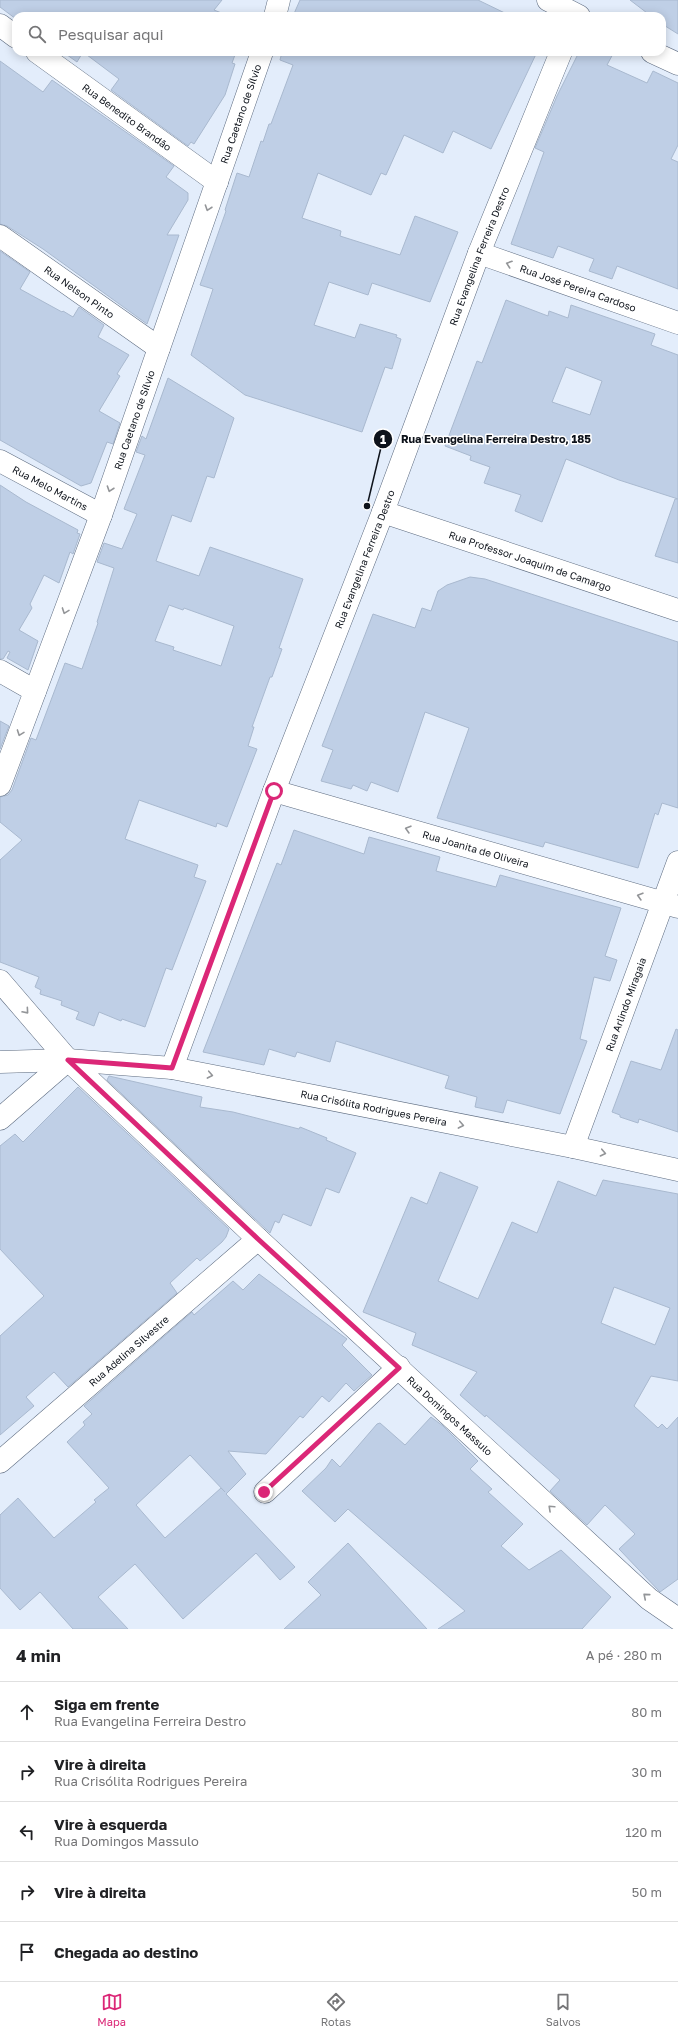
<!DOCTYPE html>
<html lang="pt">
<head>
<meta charset="utf-8">
<style>
	:root { --surface:#fff; --page:#f6f6f6; --text:#202124; --muted:#757577; --line:#e0e0e0; --accent:#db2777 }
	body { margin:0; font-family:"Golos Text",sans-serif; background:var(--page); color:var(--text) }
	.stop { position:absolute; width:12px; height:12px; margin:-9px; border:3px solid #db2777; border-radius:50%; background:#fff }
	.stop.end { background:#db2777; border-color:#fff; box-shadow:0 1px 4px #0008 }
	.list { margin:0; padding:0; list-style:none }
	h2 { display:flex; justify-content:space-between; align-items:center; height:52px; margin:0; padding:0 16px; font-size:17px }
	h2 small { font-size:13px; font-weight:400; color:var(--muted) }
	.list li { display:grid; grid-template-columns:26px 1fr auto; gap:12px; align-items:center; box-sizing:border-box; height:60px; padding:0 16px; border-top:1px solid var(--line) }
	.list b { display:block; font-size:15px; white-space:nowrap }
	.list p { margin:0; font-size:13px; white-space:nowrap; color:var(--muted) }
	.list em { font-size:13px; font-style:normal; color:var(--muted) }
	.icon { flex:none; width:22px; height:22px; fill:none; stroke:currentColor; stroke-width:2; stroke-linecap:round; stroke-linejoin:round }
	.map { position:relative; flex:none; width:678px; height:1629px; overflow:hidden }
	.search { position:absolute; background:var(--surface); box-shadow:0 2px 10px #0003; left:12px; right:12px; top:12px; height:44px; display:flex; align-items:center; gap:10px; box-sizing:border-box; padding:0 14px; border-radius:12px; color:var(--muted); font-size:15px }
	.sheet { height:352px; background:var(--surface) }
	nav { display:flex; justify-content:space-around; align-items:center; box-sizing:border-box; height:56px; border-top:1px solid var(--line); background:var(--surface); font-size:11px; color:var(--muted) }
	nav a { display:grid; justify-items:center; gap:2px }
	nav .on { color:var(--accent) }
	.map>svg:first-child { display:block }
	.building { fill:#bfcfe6; stroke:#a9b9cf; fill-rule:evenodd }
	.lines { fill:none; stroke-linecap:round; stroke-linejoin:round }
	.street-casing { stroke:#5e6c80; stroke-width:23 }
	.street { stroke:#fff; stroke-width:22 }
	.oneway { stroke:#939598 }
	.route { stroke:#db2777; stroke-width:5 }
	.labels { text-anchor:middle; stroke-width:3; stroke-linejoin:round; paint-order:stroke }
	.street-label { font-size:10px; fill:#0e131b; stroke:#fff }
	.leader { fill:none; stroke:#0e131b; stroke-width:1.5 }
	.callout-dot { fill:#0e131b; stroke:#fff; stroke-width:1.5 }
	.mark-label { font-size:12px; text-anchor:middle; font-weight:bold; fill:#fff }
	.callout-label { font-size:11px; text-anchor:middle; font-weight:bold; fill:#0e131b; stroke:#fff; stroke-width:3; stroke-linejoin:round; paint-order:stroke }
</style>
</head>
<body>
<div class="map">
<svg width="678" height="1629" viewBox="0 0 678 1629">
	<rect width="100%" height="100%" fill="#e3edfb"/>
	<g class="building">
		<path d="M 0,0 L 222,0 L 214,10 L 229,16 L 16,16 L 16,19 L 0,7 Z"/>
		<path d="M 300,0 L 478,0 L 511,16 L 293,16 Z"/>
		<path d="M 630,0 L 678,0 L 678,34 L 662,24 L 662,16 L 651,16 Z"/>
		<path d="M 63,52 L 236,52 L 232,63 L 235,64 L 225,95 L 194,144 L 191,142 L 188,146 L 111,90 L 119,79 L 83,52 L 77,62 Z"/>
		<path d="M 282,52 L 537,52 L 491,149 L 453,131 L 443,153 L 404,135 L 386,175 L 381,173 L 371,195 L 318,173 L 302,218 L 341,231 L 340,236 L 400,255 L 415,216 L 458,232 L 430,302 L 372,283 L 368,295 L 329,282 L 314,325 L 355,338 L 360,324 L 397,335 L 396,337 L 401,339 L 392,369 L 385,367 L 362,432 L 245,395 L 191,355 L 213,289 L 200,285 L 226,211 L 225,210 L 237,173 L 249,177 L 261,141 L 263,142 L 269,124 L 271,124 L 293,65 L 280,60 Z"/>
		<path d="M 579,52 L 614,52 L 607,65 L 647,83 L 653,71 L 678,83 L 678,145 L 671,159 L 678,162 L 678,289 L 617,266 L 612,279 L 589,271 L 594,259 L 558,246 L 553,258 L 511,244 L 544,152 L 535,148 L 557,96 Z"/>
		<path d="M 0,61 L 43,92 L 52,80 L 174,166 L 166,177 L 188,193 L 188,200 L 167,235 L 179,235 L 147,324 L 43,249 L 7,226 L 0,224 Z"/>
		<path d="M 0,251 L 30,272 L 20,289 L 62,312 L 63,311 L 73,317 L 79,307 L 104,325 L 98,337 L 129,355 L 117,374 L 120,376 L 99,411 L 120,423 L 113,444 L 107,442 L 91,483 L 81,486 L 0,440 Z"/>
		<path d="M 506,300 L 548,316 L 549,311 L 568,318 L 571,305 L 655,334 L 651,345 L 678,355 L 678,499 L 619,480 L 566,459 L 542,522 L 515,511 L 521,495 L 484,483 L 490,467 L 470,460 L 471,456 L 445,446 L 477,361 L 482,363 ZM 566,367 L 602,381 L 590,415 L 552,402 Z"/>
		<path d="M 168,378 L 234,418 L 214,478 L 207,476 L 191,522 L 172,515 L 156,561 L 199,576 L 210,547 L 303,579 L 279,648 L 282,649 L 272,677 L 270,677 L 252,727 L 254,727 L 248,746 L 257,749 L 227,827 L 217,823 L 216,827 L 139,800 L 125,839 L 198,865 L 194,877 L 206,881 L 172,970 L 166,968 L 145,1027 L 122,1019 L 121,1021 L 99,1012 L 94,1026 L 76,1019 L 79,1012 L 61,1005 L 62,1001 L 40,994 L 41,990 L 35,987 L 39,977 L 0,962 L 0,860 L 22,840 L 0,822 L 0,797 L 8,795 L 12,790 L 31,738 L 36,740 L 65,663 L 82,669 L 98,623 L 97,622 L 114,568 L 97,562 L 104,543 L 122,549 L 137,514 L 124,509 L 145,455 L 136,452 L 142,436 L 146,439 ZM 169,605 L 183,610 L 184,608 L 234,626 L 221,666 L 173,650 L 174,647 L 155,641 Z"/>
		<path d="M 0,485 L 26,502 L 78,530 L 77,533 L 80,534 L 73,554 L 70,552 L 59,583 L 44,575 L 30,604 L 32,608 L 19,630 L 38,641 L 28,670 L 7,658 L 10,652 L 8,651 L 3,659 L 0,659 Z"/>
		<path d="M 675,499 L 678,499 L 678,563 L 655,556 Z"/>
		<path d="M 470,577 L 485,579 L 678,642 L 678,808 L 662,803 L 658,815 L 655,813 L 638,868 L 545,842 L 543,847 L 437,818 L 469,728 L 425,712 L 398,792 L 371,782 L 367,791 L 353,785 L 351,789 L 321,781 L 333,750 L 322,746 L 373,614 L 415,628 L 422,608 L 431,611 L 438,591 L 447,585 Z"/>
		<path d="M 0,721 L 9,726 L 0,749 Z"/>
		<path d="M 294,830 L 364,854 L 369,837 L 440,857 L 436,871 L 496,887 L 500,875 L 621,908 L 605,956 L 617,960 L 610,981 L 594,977 L 580,1039 L 587,1041 L 560,1114 L 507,1100 L 503,1113 L 475,1107 L 477,1097 L 445,1088 L 449,1076 L 336,1041 L 330,1062 L 297,1052 L 295,1057 L 269,1049 L 264,1065 L 203,1052 L 277,863 L 281,865 Z"/>
		<path d="M 676,1029 L 678,1030 L 678,1132 L 639,1119 L 638,1123 L 620,1117 L 620,1115 L 612,1112 L 631,1061 L 661,1070 Z"/>
		<path d="M 109,1076 L 202,1097 L 200,1107 L 233,1112 L 299,1129 L 300,1127 L 327,1138 L 326,1140 L 356,1153 L 339,1193 L 326,1188 L 311,1226 L 283,1214 L 279,1223 L 275,1221 L 270,1233 L 107,1080 Z"/>
		<path d="M 78,1087 L 229,1229 L 226,1237 L 222,1242 L 200,1261 L 197,1258 L 170,1283 L 177,1293 L 68,1387 L 54,1372 L 26,1397 L 34,1406 L 0,1435 L 0,1336 L 44,1296 L 0,1249 L 0,1146 L 15,1134 L 23,1142 Z"/>
		<path d="M 440,1172 L 478,1187 L 438,1281 L 478,1299 L 512,1222 L 537,1233 L 558,1181 L 596,1196 L 603,1180 L 678,1194 L 678,1381 L 651,1376 L 634,1406 L 658,1428 L 662,1424 L 667,1429 L 678,1417 L 678,1579 L 660,1592 L 619,1549 L 635,1534 L 605,1505 L 587,1525 L 550,1491 L 560,1480 L 486,1415 L 485,1417 L 460,1395 L 477,1372 L 412,1345 L 416,1333 L 363,1312 L 411,1197 L 427,1204 ZM 614,1287 L 670,1308 L 655,1345 L 601,1323 Z"/>
		<path d="M 259,1274 L 347,1339 L 342,1345 L 372,1375 L 354,1391 L 346,1383 L 329,1402 L 322,1396 L 303,1418 L 300,1416 L 266,1454 L 228,1451 L 246,1474 L 226,1494 L 295,1567 L 280,1580 L 256,1553 L 183,1619 L 135,1564 L 98,1597 L 128,1629 L 73,1629 L 40,1592 L 20,1610 L 0,1588 L 0,1515 L 18,1498 L 54,1538 L 96,1502 L 94,1500 L 109,1488 L 67,1442 L 85,1425 L 83,1422 L 92,1414 L 84,1406 L 192,1312 L 194,1315 L 233,1281 L 243,1290 ZM 190,1455 L 225,1492 L 221,1488 L 165,1538 L 136,1505 Z"/>
		<path d="M 431,1417 L 443,1426 L 478,1461 L 470,1469 L 492,1489 L 488,1492 L 523,1524 L 501,1546 L 529,1570 L 561,1550 L 611,1597 L 582,1629 L 438,1629 L 465,1611 L 348,1509 L 335,1522 L 302,1491 L 326,1468 L 332,1459 L 340,1467 L 377,1424 L 380,1423 L 405,1445 Z"/>
		<path d="M 348,1543 L 427,1629 L 284,1629 L 321,1595 L 308,1582 Z"/>
	</g>
	<g class="lines">
		<g class="street-casing">
			<g id="street">
				<path d="M 548,0 L 579,16"/>
				<path d="M 275,16 L 279,0"/>
				<path d="M 0,25 L 16,37"/>
				<path id="s1" d="M 37,52 L 217,182"/>
				<path d="M 652,52 L 678,64"/>
				<path id="s2" d="M 0,236 L 159,348"/>
				<path id="s3" d="M 479,253 L 678,323"/>
				<path id="s4" d="M 0,461 L 101,515"/>
				<path id="s5" d="M 383,512 L 678,610"/>
				<path d="M 0,671 L 35,691"/>
				<path id="s6" d="M 0,785 L 101,515 L 262,52"/>
				<path id="s7" d="M 274,791 L 678,907"/>
				<path id="s8" d="M 0,981 L 68,1060 L 258,1239 L 649,1599 L 678,1619"/>
				<path id="s9" d="M 0,1062 L 68,1060 L 172,1068 L 573,1147 L 678,1170"/>
				<path id="s10" d="M 172,1068 L 274,791 L 383,512 L 479,253 L 561,52"/>
				<path d="M 0,1119 L 68,1060"/>
				<path id="s11" d="M 573,1147 L 678,862"/>
				<path id="s12" d="M 0,1462 L 258,1239"/>
				<path d="M 265,1492 L 399,1367"/>
			</g>
		</g>
		<use href="#street" class="street"/>
	</g>
	<defs><path id="oneway-chevron" d="M-2-3.5L2.5 0L-2 3.5" fill="none" stroke-width="1.6" stroke-linecap="round" stroke-linejoin="round"/></defs>
	<g class="oneway">
		<use href="#oneway-chevron" transform="translate(208 208) rotate(109)"/>
		<use href="#oneway-chevron" transform="translate(509 264) rotate(-161)"/>
		<use href="#oneway-chevron" transform="translate(110 489) rotate(109)"/>
		<use href="#oneway-chevron" transform="translate(65 611) rotate(110)"/>
		<use href="#oneway-chevron" transform="translate(20 733) rotate(110)"/>
		<use href="#oneway-chevron" transform="translate(408 829) rotate(-164)"/>
		<use href="#oneway-chevron" transform="translate(640 896) rotate(-164)"/>
		<use href="#oneway-chevron" transform="translate(26 1011) rotate(49)"/>
		<use href="#oneway-chevron" transform="translate(210 1075) rotate(11)"/>
		<use href="#oneway-chevron" transform="translate(461 1125) rotate(11)"/>
		<use href="#oneway-chevron" transform="translate(603 1153) rotate(12)"/>
		<use href="#oneway-chevron" transform="translate(551 1508) rotate(-137)"/>
		<use href="#oneway-chevron" transform="translate(646 1596) rotate(-140)"/>
	</g>
	<g class="lines">
		<path class="route" d="M 264,1492 L 399,1368 L 258,1239 L 68,1060 L 172,1068 L 274,791"/>
	</g>
	<g class="labels">
		<g class="street-label">
			<text dy="4" stroke="none"><textPath href="#s6" startOffset="713">Rua Caetano de Sílvio</textPath></text>
			<text dy="4" stroke="none"><textPath href="#s1" startOffset="111">Rua Benedito Brandão</textPath></text>
			<text dy="4" stroke="none"><textPath href="#s10" startOffset="868">Rua Evangelina Ferreira Destro</textPath></text>
			<text dy="4" stroke="none"><textPath href="#s3" startOffset="105">Rua José Pereira Cardoso</textPath></text>
			<text dy="4" stroke="none"><textPath href="#s2" startOffset="97">Rua Nelson Pinto</textPath></text>
			<text dy="4" stroke="none"><textPath href="#s6" startOffset="389">Rua Caetano de Sílvio</textPath></text>
			<text dy="4" stroke="none"><textPath href="#s4" startOffset="57">Rua Melo Martins</textPath></text>
			<text dy="4" stroke="none"><textPath href="#s10" startOffset="544">Rua Evangelina Ferreira Destro</textPath></text>
			<text dy="4" stroke="none"><textPath href="#s5" startOffset="155">Rua Professor Joaquim de Camargo</textPath></text>
			<text dy="4" stroke="none"><textPath href="#s7" startOffset="210">Rua Joanita de Oliveira</textPath></text>
			<text dy="4" stroke="none"><textPath href="#s11" startOffset="152">Rua Arlindo Miragaia</textPath></text>
			<text dy="4" stroke="none"><textPath href="#s9" startOffset="378">Rua Crisólita Rodrigues Pereira</textPath></text>
			<text dy="4" stroke="none"><textPath href="#s12" startOffset="170">Rua Adelina Silvestre</textPath></text>
			<text dy="4" stroke="none"><textPath href="#s8" startOffset="626">Rua Domingos Massulo</textPath></text>
		</g>
	</g>
	<path class="leader" d="M367 506L383 439"/>
	<g class="callout-dot">
		<circle cx="367" cy="506" r="4"/>
		<circle cx="383" cy="439" r="10"/>
	</g>
	<g class="mark-label">
		<text x="383" y="444">1</text>
	</g>
	<g class="callout-label">
		<text x="496" y="443">Rua Evangelina Ferreira Destro, 185</text>
	</g>
</svg>
<div class="stop" style="left:274px;top:791px"></div>
<div class="stop end" style="left:264px;top:1492px"></div>
<div class="search"><svg class="icon" aria-label="search" viewBox="0 0 24 24"><circle cx="10" cy="10" r="6"/><path d="M15 15l6 6"/></svg>Pesquisar aqui</div>
</div>
<section class="sheet">
<h2>4 min<small>A pé · 280 m</small></h2>
<ul class="list">
<li><svg class="icon" aria-label="ahead" viewBox="0 0 24 24"><path d="M12 20V5M6 11l6-6 6 6"/></svg><div><b>Siga em frente</b><p>Rua Evangelina Ferreira Destro</p></div><em>80 m</em></li>
<li><svg class="icon" aria-label="right" viewBox="0 0 24 24"><path d="M7 20v-9h11M14 6l5 5-5 5"/></svg><div><b>Vire à direita</b><p>Rua Crisólita Rodrigues Pereira</p></div><em>30 m</em></li>
<li><svg class="icon" aria-label="left" viewBox="0 0 24 24"><path d="M17 20v-9H6M10 6l-5 5 5 5"/></svg><div><b>Vire à esquerda</b><p>Rua Domingos Massulo</p></div><em>120 m</em></li>
<li><svg class="icon" aria-label="right" viewBox="0 0 24 24"><path d="M7 20v-9h11M14 6l5 5-5 5"/></svg><div><b>Vire à direita</b></div><em>50 m</em></li>
<li><svg class="icon" aria-label="arrive" viewBox="0 0 24 24"><path d="M6 21V4h12l-3 4 3 4H6"/></svg><div><b>Chegada ao destino</b></div></li>
</ul>
</section>
<nav>
<a class="on"><svg class="icon" aria-label="map" viewBox="0 0 24 24"><path d="M3 6l6-2 6 2 6-2v14l-6 2-6-2-6 2zM9 4v14M15 6v14"/></svg>Mapa</a>
<a><svg class="icon" aria-label="directions" viewBox="0 0 24 24"><path d="M12 3l9 9-9 9-9-9zM9 14v-3h6M13 9l2 2-2 2"/></svg>Rotas</a>
<a><svg class="icon" aria-label="saved" viewBox="0 0 24 24"><path d="M7 4h10v16l-5-4-5 4z"/></svg>Salvos</a>
</nav>
</body>
</html>
